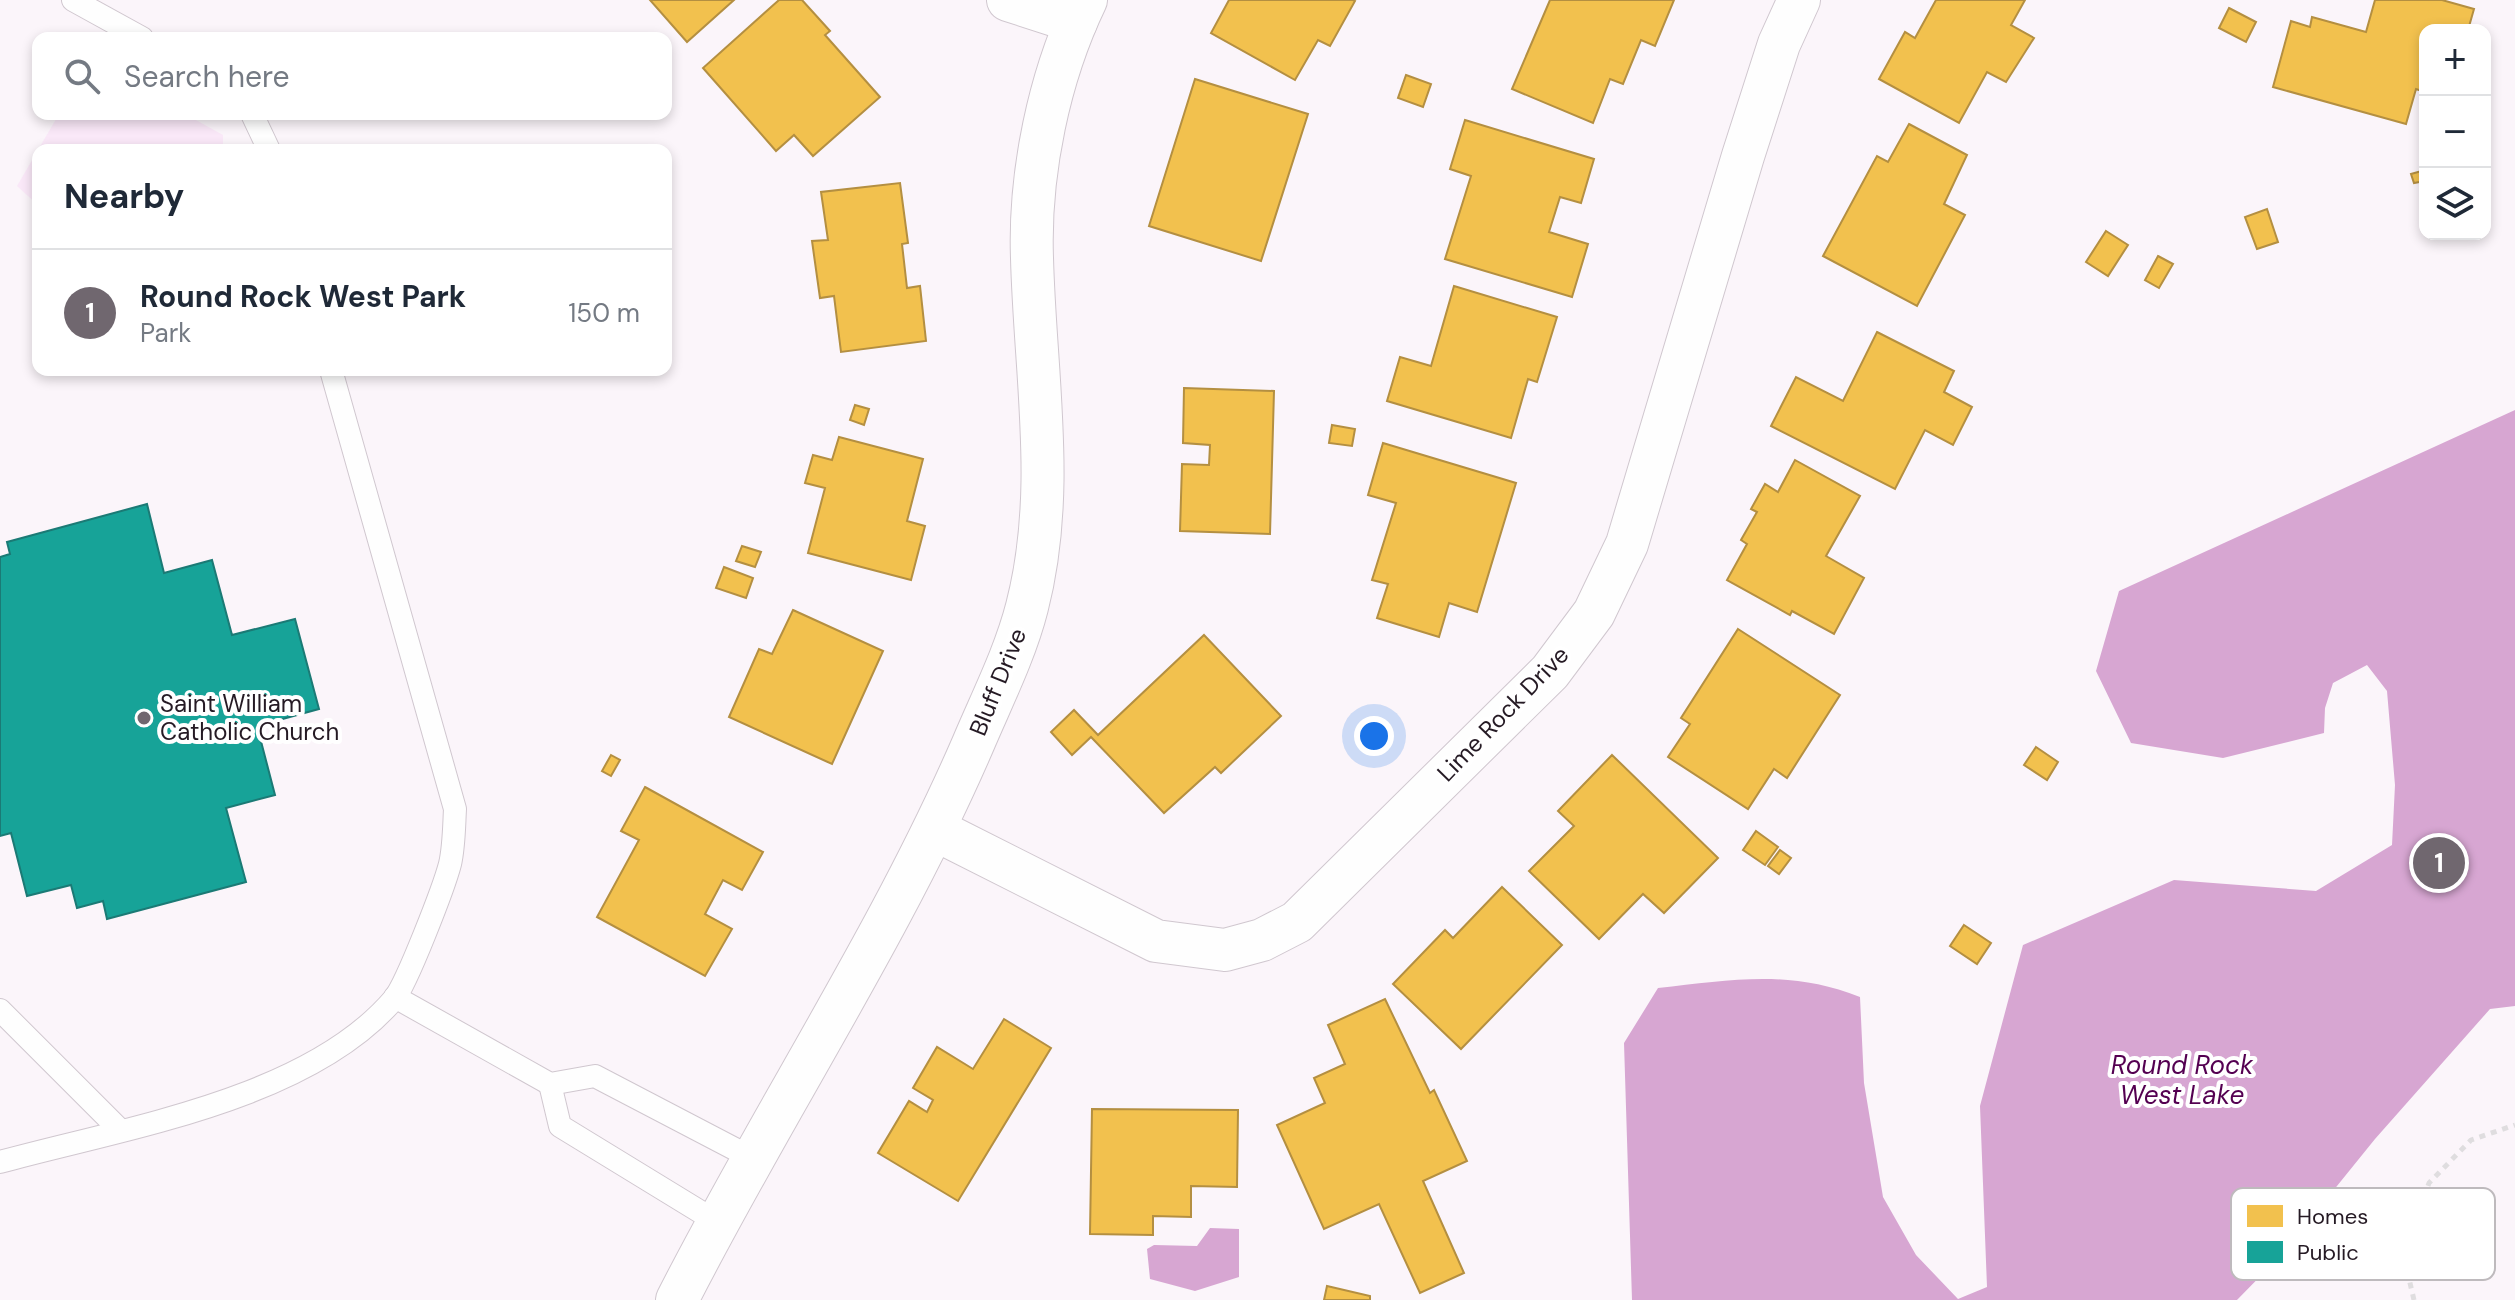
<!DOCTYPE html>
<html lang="en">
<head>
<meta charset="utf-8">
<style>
	:root { --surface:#fff; --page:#f2f2f3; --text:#1f2937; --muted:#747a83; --line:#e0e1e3; --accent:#70676f }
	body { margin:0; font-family:"DM Sans",sans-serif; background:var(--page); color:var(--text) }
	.controls { position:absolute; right:24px; top:24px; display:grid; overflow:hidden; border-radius:16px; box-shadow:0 4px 12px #0003 }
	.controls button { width:72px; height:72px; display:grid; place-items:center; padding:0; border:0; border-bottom:2px solid var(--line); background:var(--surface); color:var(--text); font:40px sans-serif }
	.you { position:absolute; left:1374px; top:736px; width:28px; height:28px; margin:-20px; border:6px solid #fff; border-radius:50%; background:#1a73e8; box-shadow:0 0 0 12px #1a73e833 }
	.badge { display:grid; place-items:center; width:52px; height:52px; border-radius:50%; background:var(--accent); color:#fff; font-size:26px; font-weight:700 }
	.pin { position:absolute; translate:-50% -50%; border:4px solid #fff; box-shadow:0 2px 8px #0006 }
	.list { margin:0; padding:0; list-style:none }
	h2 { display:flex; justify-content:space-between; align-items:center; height:104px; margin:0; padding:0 32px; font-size:34px }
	h2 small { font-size:26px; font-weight:400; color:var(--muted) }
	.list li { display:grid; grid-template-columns:52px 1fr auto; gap:24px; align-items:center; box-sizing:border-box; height:128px; padding:0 32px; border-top:2px solid var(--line) }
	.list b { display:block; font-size:30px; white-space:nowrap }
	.list p { margin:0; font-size:26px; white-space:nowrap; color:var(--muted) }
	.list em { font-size:26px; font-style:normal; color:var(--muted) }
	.icon { flex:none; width:44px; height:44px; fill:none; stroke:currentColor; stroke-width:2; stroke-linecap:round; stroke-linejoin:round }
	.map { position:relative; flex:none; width:2515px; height:1300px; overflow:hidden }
	.search { position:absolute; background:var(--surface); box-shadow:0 4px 12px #0003; left:32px; top:32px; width:640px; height:88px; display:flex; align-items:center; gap:20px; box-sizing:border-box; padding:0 28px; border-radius:16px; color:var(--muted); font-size:30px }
	.panel { position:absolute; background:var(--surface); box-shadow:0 4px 12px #0003; left:32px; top:144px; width:640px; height:232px; border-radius:16px }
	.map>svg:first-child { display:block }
	.green { fill:#fae8f8 }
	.water { fill:#d7a6d2 }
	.homes { fill:#f2c14e; stroke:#b48f41; stroke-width:2 }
	.public { fill:#17a398; stroke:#1b7a75; stroke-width:2 }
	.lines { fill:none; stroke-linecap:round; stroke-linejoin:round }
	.lane-casing { stroke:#d0c7cf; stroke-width:24 }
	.street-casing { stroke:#d0c7cf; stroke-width:44 }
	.path { stroke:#dfdddf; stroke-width:5; stroke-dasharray:6 6; stroke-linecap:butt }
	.lane { stroke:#fefefe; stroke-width:22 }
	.street { stroke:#fefefe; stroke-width:42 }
	.poi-dot { fill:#70676f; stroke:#fff; stroke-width:3 }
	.labels { text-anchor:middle; stroke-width:8; stroke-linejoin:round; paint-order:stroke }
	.street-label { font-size:24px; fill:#251a24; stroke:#fff }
	.poi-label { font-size:24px; fill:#251a24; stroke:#fff; text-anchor:start }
	.water-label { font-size:26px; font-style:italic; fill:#540051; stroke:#fff }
	.key { fill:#fff; stroke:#bebabd; stroke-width:2 }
	.key-label { font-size:22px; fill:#251a24 }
</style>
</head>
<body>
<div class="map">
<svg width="2515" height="1300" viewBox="0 0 2515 1300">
	<rect width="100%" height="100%" fill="#fbf5fa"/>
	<path class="green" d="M 59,114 L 185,114 L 223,135 L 223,150 L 38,150 L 38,205 L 17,186 Z"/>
	<g class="water">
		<path d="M 2515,410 L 2515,1006 L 2490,1009 L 2375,1139 L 2282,1254 L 2237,1300 L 1632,1300 L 1624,1043 L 1658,988 C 1732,980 1789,969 1860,997 L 1864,1083 L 1883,1197 L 1916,1255 L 1958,1299 L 1987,1287 L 1980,1106 L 2023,945 L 2174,880 L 2316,891 L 2392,845 L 2395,785 L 2387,691 L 2367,665 L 2333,683 L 2325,708 L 2324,733 L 2223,758 L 2131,743 L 2096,671 L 2119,591 Z"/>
		<path d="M 1210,1228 L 1239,1229 L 1239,1277 L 1195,1291 L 1150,1279 L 1147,1249 L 1154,1245 L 1197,1246 Z"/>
	</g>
	<g class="homes">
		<path d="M 650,0 L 734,0 L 687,42 Z"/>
		<path d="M 779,0 L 802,0 L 830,31 L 825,35 L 880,97 L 813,156 L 794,135 L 776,151 L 703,68 Z"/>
		<path d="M 1229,0 L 1353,0 L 1355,1 L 1330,46 L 1318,40 L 1295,80 L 1211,33 Z"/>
		<path d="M 1550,0 L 1674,0 L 1655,46 L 1641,40 L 1623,84 L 1610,79 L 1593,123 L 1512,89 Z"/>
		<path d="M 1936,0 L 2025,0 L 2011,25 L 2034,38 L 2006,82 L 1987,72 L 1959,123 L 1879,79 L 1905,32 L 1915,38 Z"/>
		<path d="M 2375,0 L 2442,0 L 2474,9 L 2468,30 L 2425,30 L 2425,92 L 2416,89 L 2406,124 L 2273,87 L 2291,21 L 2310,27 L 2312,17 L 2366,32 Z"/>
		<path d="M 2229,8 L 2256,22 L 2246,42 L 2219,28 Z"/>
		<path d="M 1406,75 L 1431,84 L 1423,107 L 1398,98 Z"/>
		<path d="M 1195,79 L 1308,114 L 1261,261 L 1149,226 Z"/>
		<path d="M 1465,120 L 1594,159 L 1581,203 L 1560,197 L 1549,232 L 1588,244 L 1572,297 L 1445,259 L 1471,176 L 1450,169 Z"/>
		<path d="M 1909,124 L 1967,155 L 1944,204 L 1965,215 L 1917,306 L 1823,256 L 1877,156 L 1888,162 Z"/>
		<path d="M 2425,170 L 2425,181 L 2414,183 L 2411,174 Z"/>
		<path d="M 900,183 L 908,243 L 902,244 L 907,288 L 920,286 L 926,341 L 841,352 L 834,296 L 820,298 L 812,241 L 828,240 L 821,192 Z"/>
		<path d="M 2267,209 L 2278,242 L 2257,249 L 2245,217 Z"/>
		<path d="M 2106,231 L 2128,245 L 2108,276 L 2086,262 Z"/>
		<path d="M 2158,256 L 2173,264 L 2159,288 L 2145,280 Z"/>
		<path d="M 1454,286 L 1557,317 L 1537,382 L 1528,379 L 1511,438 L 1387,401 L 1400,357 L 1431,366 Z"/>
		<path d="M 1877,332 L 1954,371 L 1944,392 L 1972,407 L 1953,445 L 1925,430 L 1895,489 L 1771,426 L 1796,377 L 1843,401 Z"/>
		<path d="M 1184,388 L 1274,391 L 1270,534 L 1180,531 L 1182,464 L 1209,465 L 1210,445 L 1183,443 Z"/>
		<path d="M 855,405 L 869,409 L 864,425 L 850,420 Z"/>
		<path d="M 1332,425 L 1355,429 L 1352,446 L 1329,443 Z"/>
		<path d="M 839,437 L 923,459 L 907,521 L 925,526 L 911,580 L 808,553 L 825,488 L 805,483 L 813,455 L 832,460 Z"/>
		<path d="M 1383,443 L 1516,483 L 1477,612 L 1449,603 L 1439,637 L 1377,618 L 1388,584 L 1372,580 L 1396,503 L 1368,495 Z"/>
		<path d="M 1795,460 L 1860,496 L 1826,556 L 1864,578 L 1834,634 L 1792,611 L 1790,615 L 1727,580 L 1747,544 L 1741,540 L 1757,512 L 1751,509 L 1765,484 L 1778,492 Z"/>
		<path d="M 742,546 L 761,552 L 755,567 L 736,561 Z"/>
		<path d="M 724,567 L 753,578 L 746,598 L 716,588 Z"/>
		<path d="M 793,610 L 883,651 L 832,764 L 729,717 L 759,649 L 772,654 Z"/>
		<path d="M 1738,629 L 1840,695 L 1787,778 L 1774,769 L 1748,809 L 1668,757 L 1690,724 L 1681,718 Z"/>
		<path d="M 1204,635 L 1281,716 L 1221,773 L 1215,767 L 1164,813 L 1091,737 L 1072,755 L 1051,732 L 1074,710 L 1098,735 Z"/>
		<path d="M 2036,747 L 2058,762 L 2047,780 L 2024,765 Z"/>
		<path d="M 611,755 L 620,760 L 611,776 L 602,771 Z"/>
		<path d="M 1612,755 L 1718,858 L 1664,913 L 1643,894 L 1599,939 L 1529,871 L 1574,826 L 1558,811 Z"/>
		<path d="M 645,787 L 763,852 L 742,890 L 723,880 L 705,914 L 732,929 L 705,976 L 597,917 L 639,840 L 621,831 Z"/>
		<path d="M 1756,831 L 1778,847 L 1765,865 L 1743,850 Z"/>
		<path d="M 1780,850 L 1791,858 L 1779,874 L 1768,866 Z"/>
		<path d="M 1502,887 L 1562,945 L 1461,1049 L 1393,984 L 1445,930 L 1453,938 Z"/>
		<path d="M 1964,925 L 1991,943 L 1977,964 L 1950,946 Z"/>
		<path d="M 1385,999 L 1430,1093 L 1434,1090 L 1467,1161 L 1423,1181 L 1464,1273 L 1420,1293 L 1379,1204 L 1324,1229 L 1277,1125 L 1325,1103 L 1314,1078 L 1345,1064 L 1328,1025 Z"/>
		<path d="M 1004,1019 L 1051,1048 L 958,1201 L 878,1153 L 909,1101 L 927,1112 L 933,1100 L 913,1088 L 937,1047 L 973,1069 Z"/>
		<path d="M 1092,1109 L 1238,1110 L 1237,1187 L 1191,1186 L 1191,1217 L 1153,1216 L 1153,1235 L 1090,1234 Z"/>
		<path d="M 1327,1286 L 1370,1296 L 1370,1300 L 1324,1300 Z"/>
	</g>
	<path class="public" d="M 147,504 L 164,573 L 212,560 L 232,635 L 295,619 L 319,709 L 257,726 L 275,795 L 226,808 L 246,882 L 107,919 L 103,901 L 77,908 L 71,885 L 27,896 L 11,833 L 0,836 L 0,557 L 10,554 L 7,542 Z"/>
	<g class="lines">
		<g class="lane-casing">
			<g id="lane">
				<path d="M 73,0 L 142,38"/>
				<path d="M 252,114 L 269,150"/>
				<path d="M 395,997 L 550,1084 L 595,1076 L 752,1158"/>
				<path d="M 0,1010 L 119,1129"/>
				<path d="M 550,1084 L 560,1126 L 717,1222"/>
				<path d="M 0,1162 C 123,1128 308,1100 394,999 C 407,983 444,887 450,864 C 454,847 454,827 455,809 L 331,370"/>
			</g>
		</g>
		<g class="street-casing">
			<g id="street">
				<path d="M 1008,0 L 1076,22"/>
				<path d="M 936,830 L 1156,941 L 1225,950 L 1262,940 L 1297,922 L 1550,672 L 1594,613 L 1627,544 L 1743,156 L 1779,44 L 1799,0"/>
				<path d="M 677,1300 C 772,1113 890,936 973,744 C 992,699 1015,654 1027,607 C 1057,491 1035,376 1032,258 C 1029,173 1049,77 1086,0"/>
			</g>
		</g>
		<path class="path" d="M 2414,1300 L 2403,1253 L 2429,1183 L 2471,1140 L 2515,1125"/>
		<use href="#lane" class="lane"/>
		<use href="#street" class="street"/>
	</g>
	<circle class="poi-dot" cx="144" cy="718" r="8"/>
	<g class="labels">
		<g class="street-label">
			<text transform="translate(998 682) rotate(-68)" y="8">Bluff Drive</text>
			<text transform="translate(1503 714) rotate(-46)" y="8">Lime Rock Drive</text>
		</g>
		<g class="poi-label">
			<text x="160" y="712">Saint William<tspan x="160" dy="28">Catholic Church</tspan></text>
		</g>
		<g class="water-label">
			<text x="2182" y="1074">Round Rock<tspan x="2182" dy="30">West Lake</tspan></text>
		</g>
	</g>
	<rect x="2231" y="1188" width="264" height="92" rx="12" class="key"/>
	<rect x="2247" y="1205" width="36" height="22" fill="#f2c14e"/>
	<rect x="2247" y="1241" width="36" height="22" fill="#17a398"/>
	<g class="key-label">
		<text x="2297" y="1224">Homes</text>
		<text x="2297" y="1260">Public</text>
	</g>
</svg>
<div class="controls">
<button>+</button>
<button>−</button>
<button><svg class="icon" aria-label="layers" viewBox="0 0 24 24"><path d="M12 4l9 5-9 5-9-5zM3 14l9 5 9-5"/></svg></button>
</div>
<div class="you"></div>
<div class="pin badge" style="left:2439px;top:863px">1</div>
<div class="search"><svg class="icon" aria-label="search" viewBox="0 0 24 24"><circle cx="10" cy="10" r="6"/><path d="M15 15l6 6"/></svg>Search here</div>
<section class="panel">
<h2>Nearby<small></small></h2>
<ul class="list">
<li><span class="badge">1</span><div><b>Round Rock West Park</b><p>Park</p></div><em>150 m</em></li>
</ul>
</section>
</div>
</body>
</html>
